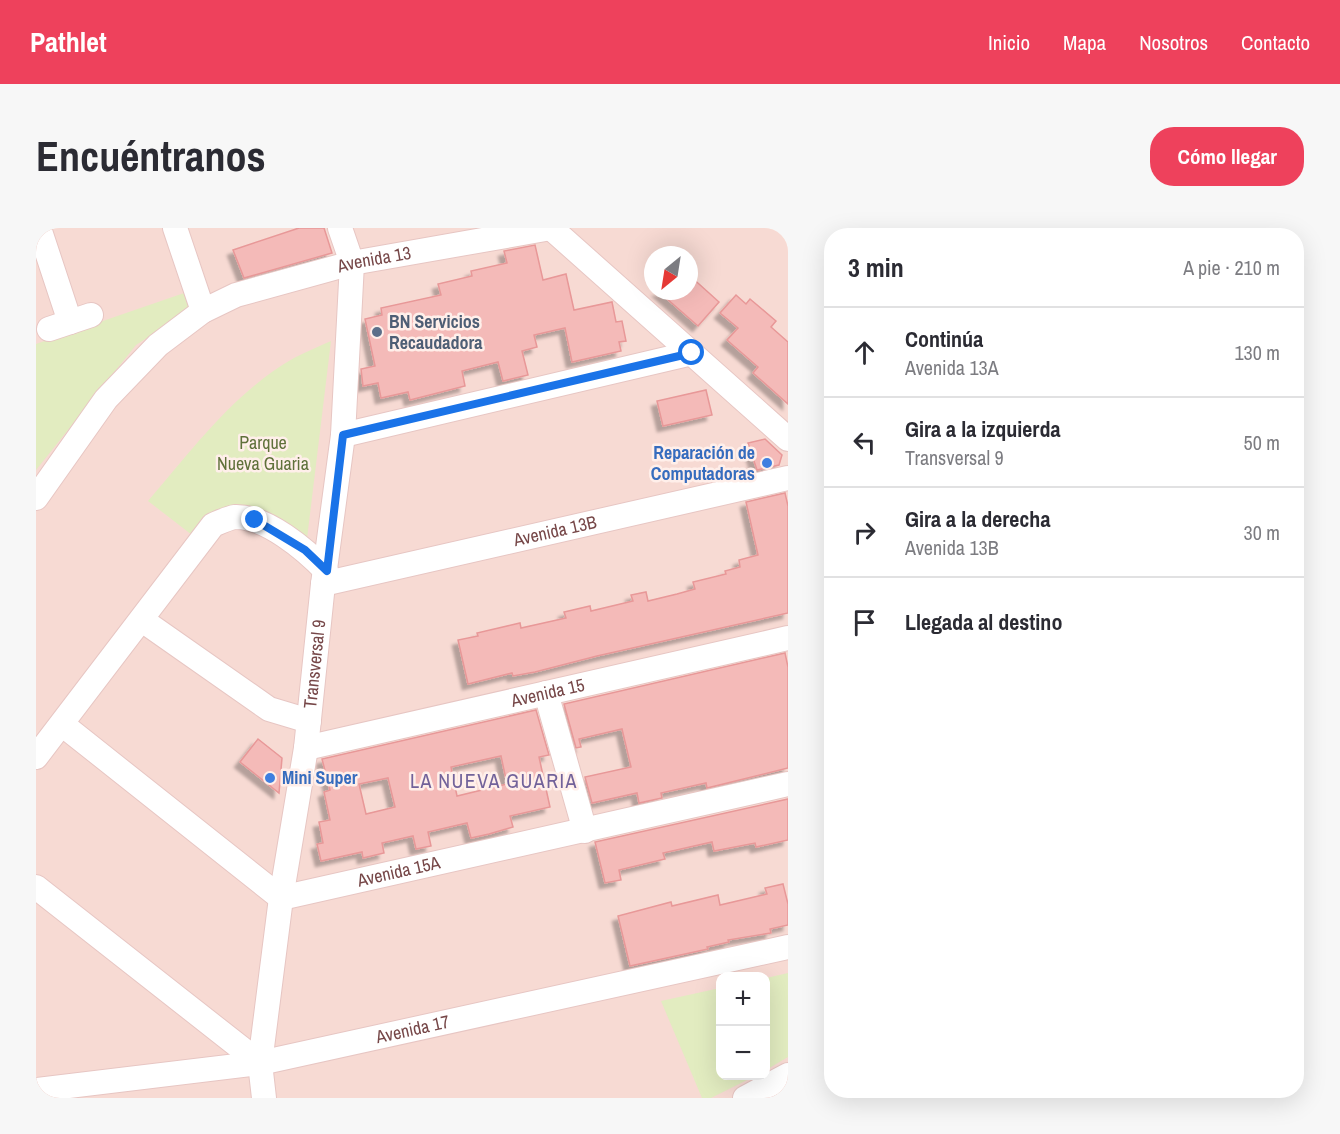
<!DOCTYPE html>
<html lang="es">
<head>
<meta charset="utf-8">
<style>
	:root { --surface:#fff; --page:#f7f7f7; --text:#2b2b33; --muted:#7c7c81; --line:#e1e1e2; --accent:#ee415c }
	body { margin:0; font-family:"Archivo Narrow",sans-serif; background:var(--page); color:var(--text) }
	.controls { position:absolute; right:18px; bottom:18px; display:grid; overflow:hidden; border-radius:12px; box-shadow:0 6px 24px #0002 }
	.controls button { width:54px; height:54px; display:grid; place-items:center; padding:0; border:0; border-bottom:2px solid var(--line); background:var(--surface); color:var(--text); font:30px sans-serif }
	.compass { position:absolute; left:608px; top:18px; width:54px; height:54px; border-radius:50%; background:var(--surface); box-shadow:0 6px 24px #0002; rotate:210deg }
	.stop { position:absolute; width:18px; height:18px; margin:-14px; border:4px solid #1a73e8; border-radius:50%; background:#fff }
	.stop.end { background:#1a73e8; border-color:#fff; box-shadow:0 2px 6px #0008 }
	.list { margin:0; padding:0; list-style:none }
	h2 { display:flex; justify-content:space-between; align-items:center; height:78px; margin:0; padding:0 24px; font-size:26px }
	h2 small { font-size:20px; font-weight:400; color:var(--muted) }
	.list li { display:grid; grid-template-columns:39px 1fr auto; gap:18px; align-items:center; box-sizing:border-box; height:90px; padding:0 24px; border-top:2px solid var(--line) }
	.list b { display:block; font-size:22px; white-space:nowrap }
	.list p { margin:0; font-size:20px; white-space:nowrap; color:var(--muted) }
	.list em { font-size:20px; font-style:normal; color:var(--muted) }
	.icon { flex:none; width:33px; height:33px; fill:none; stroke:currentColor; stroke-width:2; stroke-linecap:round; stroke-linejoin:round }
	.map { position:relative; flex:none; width:752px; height:870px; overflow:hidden; border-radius:24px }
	header { display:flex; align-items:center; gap:36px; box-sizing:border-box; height:84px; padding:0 30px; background:var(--accent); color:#fff }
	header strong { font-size:28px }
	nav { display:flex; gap:33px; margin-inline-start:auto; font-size:21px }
	.intro { display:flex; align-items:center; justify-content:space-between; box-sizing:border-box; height:144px; padding:0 36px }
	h1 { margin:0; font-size:42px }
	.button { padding:15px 27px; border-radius:24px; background:var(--accent); color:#fff; font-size:21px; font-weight:700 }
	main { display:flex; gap:36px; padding:0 36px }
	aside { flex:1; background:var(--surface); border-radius:24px; box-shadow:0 6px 24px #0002 }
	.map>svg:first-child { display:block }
	.residential { fill:#f7dad3; fill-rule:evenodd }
	.green { fill:#e2ecc0 }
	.building { fill:#f4bab8; stroke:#e89898; stroke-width:1.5; fill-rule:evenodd; filter:url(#shadow) }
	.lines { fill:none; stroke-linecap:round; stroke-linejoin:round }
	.minor-casing { stroke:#e7c6c3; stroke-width:26 }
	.minor { stroke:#fff; stroke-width:24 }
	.route { stroke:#1a73e8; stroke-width:8 }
	.service-dot { fill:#5c6f8a; stroke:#ffefea; stroke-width:2 }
	.shop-dot { fill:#3f7fe0; stroke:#ffefea; stroke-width:2 }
	.labels { text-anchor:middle; stroke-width:5; stroke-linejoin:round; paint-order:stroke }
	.street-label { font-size:18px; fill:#764748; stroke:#ffefea }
	.service-label { font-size:18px; font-weight:bold; fill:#4e5e75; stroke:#ffefea; text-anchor:start }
	.park-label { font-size:18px; fill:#5f713a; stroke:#ffefea }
	.shop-label { font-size:18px; font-weight:bold; fill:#366cbe; stroke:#ffefea; text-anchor:end }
	.neighbourhood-label { font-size:20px; letter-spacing:1.5px; fill:#72629a; stroke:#ffefea }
</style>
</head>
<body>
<header>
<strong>Pathlet</strong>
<nav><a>Inicio</a><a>Mapa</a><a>Nosotros</a><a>Contacto</a></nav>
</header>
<div class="intro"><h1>Encuéntranos</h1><a class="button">Cómo llegar</a></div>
<main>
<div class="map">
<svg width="752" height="870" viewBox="0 0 752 870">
	<defs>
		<filter id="shadow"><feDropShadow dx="-5.5" dy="5.5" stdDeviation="1.5" flood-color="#0004"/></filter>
	</defs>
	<rect width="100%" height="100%" fill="#fde9e2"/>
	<path class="residential" d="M 0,0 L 752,0 L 752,870 L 0,870 ZM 617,27 L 653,27 L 653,63 L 617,63 ZM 684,748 L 730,748 L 730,848 L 684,848 Z"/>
	<g class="green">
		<path d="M 151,64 L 156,81 L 100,117 L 0,242 L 0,116 Z"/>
		<path d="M 295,113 L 270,319 C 253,302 227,270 200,279 C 185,284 169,299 156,307 L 112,273 C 156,222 198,164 258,130 C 270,124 283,118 295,113 Z"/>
		<path d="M 752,745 L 752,829 L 730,842 L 730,750 Z"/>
		<path d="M 684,760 L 684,848 L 719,848 L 675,870 L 666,870 L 625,773 Z"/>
	</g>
	<g class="building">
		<path d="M 263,0 L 288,0 L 296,25 L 208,50 L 197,22 Z"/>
		<path d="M 499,17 L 507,52 L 530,46 L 538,82 L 576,74 L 580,94 L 586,93 L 590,113 L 583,114 L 585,123 L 536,134 L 529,100 L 498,107 L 501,119 L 486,123 L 492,147 L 467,153 L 462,134 L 426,143 L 429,158 L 374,172 L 372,164 L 345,170 L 342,155 L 327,158 L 325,141 L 339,138 L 329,91 L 346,87 L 345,80 L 405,67 L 402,56 L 436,48 L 435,43 L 471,35 L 468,23 Z"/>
		<path d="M 653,47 L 683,74 L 662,98 L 622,63 L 653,63 Z"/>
		<path d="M 700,67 L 710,76 L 714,71 L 740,93 L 735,99 L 752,114 L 752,176 L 717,145 L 722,139 L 691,112 L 702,100 L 684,85 Z"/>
		<path d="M 670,162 L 676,187 L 627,198 L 621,173 Z"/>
		<path d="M 729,211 L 746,227 L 743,237 L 721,242 L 712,215 Z"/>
		<path d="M 749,265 L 752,278 L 752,385 L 561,428 L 499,444 L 477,448 L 476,445 L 432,456 L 422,412 L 442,408 L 441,405 L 484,395 L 485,400 L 530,390 L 528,384 L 554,378 L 555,383 L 597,373 L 595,367 L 610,364 L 612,373 L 641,366 L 659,361 L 657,354 L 690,346 L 689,343 L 704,339 L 703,332 L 722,327 L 710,274 Z"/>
		<path d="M 749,425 L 752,439 L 752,540 L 671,560 L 670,555 L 625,565 L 626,570 L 603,575 L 601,565 L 556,575 L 549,549 L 595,539 L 586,501 L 543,511 L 545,519 L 540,520 L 528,476 Z"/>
		<path d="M 500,482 L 513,527 L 503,529 L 514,579 L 474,588 L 477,599 L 453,606 L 435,610 L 431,595 L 392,604 L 395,618 L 380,621 L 377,608 L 346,615 L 348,625 L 327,630 L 326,624 L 285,633 L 281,616 L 287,615 L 283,594 L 294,592 L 288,564 L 294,562 L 286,531 ZM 465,528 L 471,556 L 421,568 L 415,539 ZM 352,550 L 359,579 L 330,586 L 323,556 Z"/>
		<path d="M 222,511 L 246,530 L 243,565 L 204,534 Z"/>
		<path d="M 752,571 L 752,612 L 720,619 L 719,615 L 678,623 L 676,614 L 627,625 L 629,631 L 583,642 L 585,652 L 569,655 L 559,614 Z"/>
		<path d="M 747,656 L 752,676 L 752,697 L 734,701 L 735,705 L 692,712 L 693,714 L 671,719 L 672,721 L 594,738 L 582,688 L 635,674 L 636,678 L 682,667 L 684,677 L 731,666 L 729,660 Z"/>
	</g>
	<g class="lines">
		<g class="minor-casing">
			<g id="minor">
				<path d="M 3,0 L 34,94"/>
				<path d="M 139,0 L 167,83"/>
				<path d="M 515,0 L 752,211"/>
				<path d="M 13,101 L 55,87"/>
				<path d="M 307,207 L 656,125"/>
				<path id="s1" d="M 0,270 L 70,171 L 122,117 L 167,83 L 200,67 L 316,35 L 515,0"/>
				<path id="s2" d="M 287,356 L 752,250"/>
				<path d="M 106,392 L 233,481 L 273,493"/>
				<path d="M 510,465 L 549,603"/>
				<path id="s3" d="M 27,497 L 245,670 L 752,556"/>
				<path id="s4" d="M 270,520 L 752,410"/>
				<path d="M 0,529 L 177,297 C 184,294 192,290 199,289 C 230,288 270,322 290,343"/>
				<path d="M 0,659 L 224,835"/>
				<path id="s5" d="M 0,862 L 224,835 L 752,719"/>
				<path id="s6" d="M 228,870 L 224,835 L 245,670 L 270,520 L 287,356 L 307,207 L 316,35 L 304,0"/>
				<path d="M 709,870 L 752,847"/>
			</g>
		</g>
		<use href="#minor" class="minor"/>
	</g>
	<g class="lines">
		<path class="route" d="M 219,292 L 269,322 L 291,343 L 307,207 L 656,125"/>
	</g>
	<circle class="service-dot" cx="341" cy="104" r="6"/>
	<g class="shop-dot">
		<circle cx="731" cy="235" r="6"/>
		<circle cx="234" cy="550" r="6"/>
	</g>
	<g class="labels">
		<g class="street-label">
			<text dy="6" stroke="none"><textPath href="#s1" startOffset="432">Avenida 13</textPath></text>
			<text dy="6" stroke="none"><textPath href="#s2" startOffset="238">Avenida 13B</textPath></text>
			<text dy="6" stroke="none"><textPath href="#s6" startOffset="438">Transversal 9</textPath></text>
			<text dy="6" stroke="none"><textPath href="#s4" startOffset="248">Avenida 15</textPath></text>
			<text dy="6" stroke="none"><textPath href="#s3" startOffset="399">Avenida 15A</textPath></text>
			<text dy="6" stroke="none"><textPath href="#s5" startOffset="382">Avenida 17</textPath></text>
		</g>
		<g class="service-label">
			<text x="353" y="100">BN Servicios<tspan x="353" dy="21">Recaudadora</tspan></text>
		</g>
		<g class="park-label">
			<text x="227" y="221">Parque<tspan x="227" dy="21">Nueva Guaria</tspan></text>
		</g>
		<g class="shop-label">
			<text x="719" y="231">Reparación de<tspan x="719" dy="21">Computadoras</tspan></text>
			<text x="246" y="556" text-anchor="start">Mini Super</text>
		</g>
		<g class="neighbourhood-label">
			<text x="458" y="560">LA NUEVA GUARIA</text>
		</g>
	</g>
</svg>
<div class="controls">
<button>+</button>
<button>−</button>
</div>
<svg class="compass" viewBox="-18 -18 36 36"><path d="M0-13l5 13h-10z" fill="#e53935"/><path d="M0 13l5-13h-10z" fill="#7c7c81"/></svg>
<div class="stop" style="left:656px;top:125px"></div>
<div class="stop end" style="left:219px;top:292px"></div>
</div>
<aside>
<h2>3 min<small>A pie · 210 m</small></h2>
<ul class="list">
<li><svg class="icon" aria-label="ahead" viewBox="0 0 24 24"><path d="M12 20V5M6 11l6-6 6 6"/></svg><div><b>Continúa</b><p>Avenida 13A</p></div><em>130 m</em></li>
<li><svg class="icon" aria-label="left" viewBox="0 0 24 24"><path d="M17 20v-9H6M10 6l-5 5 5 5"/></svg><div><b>Gira a la izquierda</b><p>Transversal 9</p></div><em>50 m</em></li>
<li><svg class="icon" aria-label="right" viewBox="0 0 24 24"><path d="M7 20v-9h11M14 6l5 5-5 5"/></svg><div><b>Gira a la derecha</b><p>Avenida 13B</p></div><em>30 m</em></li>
<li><svg class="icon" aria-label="arrive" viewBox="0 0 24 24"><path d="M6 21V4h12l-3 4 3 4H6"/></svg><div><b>Llegada al destino</b></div></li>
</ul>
</aside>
</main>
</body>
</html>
